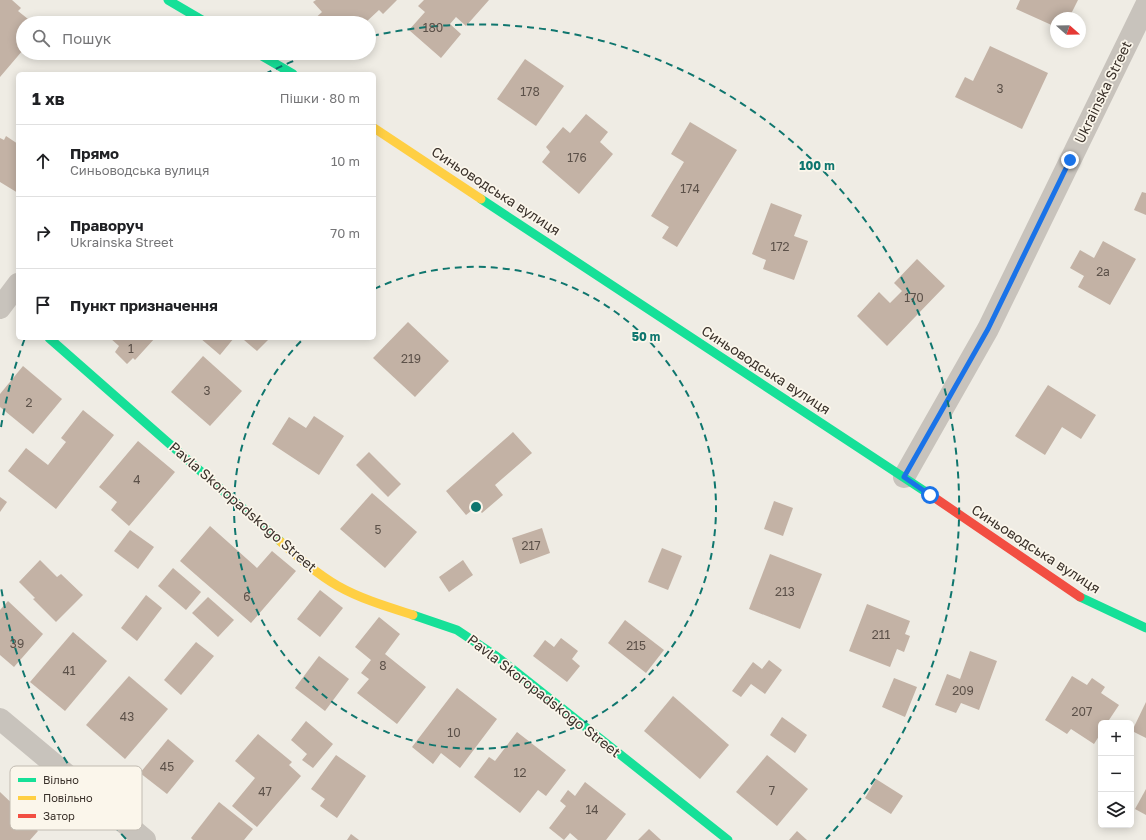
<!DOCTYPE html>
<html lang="uk">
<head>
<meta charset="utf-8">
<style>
	:root { --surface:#fff; --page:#f6f6f6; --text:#202124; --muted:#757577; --line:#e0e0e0 }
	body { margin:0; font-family:"Golos Text",sans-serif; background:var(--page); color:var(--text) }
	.controls { position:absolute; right:12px; bottom:12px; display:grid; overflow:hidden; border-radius:6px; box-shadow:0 2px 10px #0003 }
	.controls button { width:36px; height:36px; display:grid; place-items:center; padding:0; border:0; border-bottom:1px solid var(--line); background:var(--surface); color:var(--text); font:20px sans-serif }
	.compass { position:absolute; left:1050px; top:12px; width:36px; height:36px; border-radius:50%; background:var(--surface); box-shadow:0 2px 10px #0003; rotate:110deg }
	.stop { position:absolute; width:12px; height:12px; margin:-9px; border:3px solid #1a73e8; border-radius:50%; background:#fff }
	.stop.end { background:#1a73e8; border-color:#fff; box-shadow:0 1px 4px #0008 }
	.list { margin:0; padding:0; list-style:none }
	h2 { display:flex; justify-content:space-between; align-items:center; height:52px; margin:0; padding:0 16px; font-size:17px }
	h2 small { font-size:13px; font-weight:400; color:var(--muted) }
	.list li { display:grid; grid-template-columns:26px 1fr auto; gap:12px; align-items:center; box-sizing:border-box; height:72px; padding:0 16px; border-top:1px solid var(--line) }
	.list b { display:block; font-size:15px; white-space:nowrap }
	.list p { margin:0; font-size:13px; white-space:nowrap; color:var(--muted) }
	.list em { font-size:13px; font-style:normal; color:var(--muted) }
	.icon { flex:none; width:22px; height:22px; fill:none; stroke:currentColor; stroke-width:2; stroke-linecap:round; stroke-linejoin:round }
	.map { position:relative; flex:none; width:1146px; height:840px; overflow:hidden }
	.search { position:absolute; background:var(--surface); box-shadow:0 2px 10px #0003; left:16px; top:16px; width:360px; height:44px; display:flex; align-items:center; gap:10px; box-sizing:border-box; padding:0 14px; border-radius:22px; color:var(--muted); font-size:15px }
	.panel { position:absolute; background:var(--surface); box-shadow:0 2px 10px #0003; left:16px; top:72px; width:360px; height:268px; border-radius:6px }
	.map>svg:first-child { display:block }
	.building { fill:#c3b2a5 }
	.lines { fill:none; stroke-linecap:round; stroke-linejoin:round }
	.street { stroke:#c8c3bc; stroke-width:22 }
	.fast { stroke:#16e098; stroke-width:9 }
	.slow { stroke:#ffcf43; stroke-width:9 }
	.jam { stroke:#f24e42; stroke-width:9 }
	.route { stroke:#1a73e8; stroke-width:5 }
	.ring { fill:none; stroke:#0f766e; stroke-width:2; stroke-dasharray:7 5 }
	.labels { text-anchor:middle; stroke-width:3.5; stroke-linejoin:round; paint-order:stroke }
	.number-label { font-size:12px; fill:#5c5149 }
	.street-label { font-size:14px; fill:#3a312a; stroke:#fbf6eb }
	.key { fill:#fbf6eb; stroke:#c1bbb1; stroke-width:1 }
	.key-label { font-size:11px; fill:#3a312a }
	.centre { fill:#0f766e; stroke:#fbf6eb; stroke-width:2 }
	.ring-label { font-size:12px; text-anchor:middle; font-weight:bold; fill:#0f766e; stroke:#fbf6eb; stroke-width:3.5; stroke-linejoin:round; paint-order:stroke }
</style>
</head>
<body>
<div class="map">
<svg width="1146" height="840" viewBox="0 0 1146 840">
	<rect width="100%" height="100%" fill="#efece4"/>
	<g class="building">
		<path d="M 0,0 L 12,0 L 21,8 L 18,11 L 33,23 L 23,23 L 23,50 L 0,77 Z"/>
		<path d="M 316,0 L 397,0 L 383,14 L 379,10 L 365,23 L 310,23 L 322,12 L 313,2 Z"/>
		<path d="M 424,0 L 489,0 L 466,26 L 456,17 L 450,24 L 461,34 L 441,58 L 409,30 L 425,12 L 418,6 Z"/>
		<path d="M 1020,0 L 1078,0 L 1069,18 L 1056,18 L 1056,27 L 1016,9 Z"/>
		<path d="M 990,46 L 1048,73 L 1022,129 L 955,97 L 965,77 L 973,81 Z"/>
		<path d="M 525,59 L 564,86 L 536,126 L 497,99 Z"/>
		<path d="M 586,114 L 608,132 L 600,142 L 613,154 L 579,194 L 542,162 L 550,152 L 546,147 L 563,127 L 570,133 Z"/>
		<path d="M 690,122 L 737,150 L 677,247 L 662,238 L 669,227 L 651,216 L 684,162 L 671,154 Z"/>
		<path d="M 6,136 L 18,144 L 18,193 L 0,182 L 0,138 L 4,140 Z"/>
		<path d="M 1142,192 L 1146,193 L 1146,215 L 1134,210 Z"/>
		<path d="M 771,203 L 802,215 L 794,236 L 808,241 L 794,280 L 763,269 L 766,260 L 752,254 Z"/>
		<path d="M 1103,241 L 1136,259 L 1110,305 L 1078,287 L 1084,276 L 1070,268 L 1080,250 L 1094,258 Z"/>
		<path d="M 917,259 L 945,286 L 887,346 L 857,316 L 879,292 L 890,303 L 902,291 L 894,283 Z"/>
		<path d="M 408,322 L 449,361 L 415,397 L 373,358 Z"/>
		<path d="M 110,338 L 155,338 L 135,360 L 133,358 L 127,364 L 115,352 L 119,346 Z"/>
		<path d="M 200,338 L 234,338 L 220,355 Z"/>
		<path d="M 246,338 L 268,338 L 269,339 L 257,351 L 244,340 Z"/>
		<path d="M 203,356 L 242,391 L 210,426 L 171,392 Z"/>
		<path d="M 23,366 L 62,399 L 33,434 L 0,407 L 0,394 Z"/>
		<path d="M 1048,385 L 1096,415 L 1081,439 L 1062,427 L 1045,455 L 1015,436 Z"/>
		<path d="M 83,410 L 114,435 L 56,509 L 8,471 L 26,448 L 48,465 L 66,442 L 61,438 Z"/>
		<path d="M 314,416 L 344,436 L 319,475 L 272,444 L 289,417 L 306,428 Z"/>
		<path d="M 513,432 L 532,453 L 495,485 L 503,495 L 482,513 L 476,507 L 466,515 L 446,491 Z"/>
		<path d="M 138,441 L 175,472 L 129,526 L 111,510 L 117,502 L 99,487 Z"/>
		<path d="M 369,452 L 401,484 L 388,497 L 356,465 Z"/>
		<path d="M 372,493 L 417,532 L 385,568 L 340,529 Z"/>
		<path d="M 0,497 L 7,502 L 0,512 Z"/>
		<path d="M 774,501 L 793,508 L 783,536 L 764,529 Z"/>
		<path d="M 210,526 L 257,568 L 272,551 L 296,571 L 251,623 L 180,561 Z"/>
		<path d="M 542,528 L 550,553 L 520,564 L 512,538 Z"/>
		<path d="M 130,530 L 154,547 L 138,569 L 114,551 Z"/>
		<path d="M 662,548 L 682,556 L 668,590 L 648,582 Z"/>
		<path d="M 770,554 L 822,574 L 800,629 L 749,609 Z"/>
		<path d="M 40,560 L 57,577 L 61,574 L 83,595 L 56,622 L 33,599 L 35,598 L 19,582 Z"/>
		<path d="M 463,560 L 473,575 L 449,592 L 439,577 Z"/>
		<path d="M 173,568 L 201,592 L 186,610 L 158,586 Z"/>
		<path d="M 320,590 L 343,608 L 320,637 L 297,619 Z"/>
		<path d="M 146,595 L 162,608 L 137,641 L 121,628 Z"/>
		<path d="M 208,597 L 234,620 L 218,637 L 192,613 Z"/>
		<path d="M 8,601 L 43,634 L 14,667 L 0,655 L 0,610 Z"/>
		<path d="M 867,604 L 910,621 L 905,634 L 910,636 L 904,652 L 897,649 L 890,667 L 849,651 Z"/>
		<path d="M 379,617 L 400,634 L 385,654 L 426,687 L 397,724 L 357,693 L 369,679 L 361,673 L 371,660 L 355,647 Z"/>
		<path d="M 625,620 L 664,650 L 646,673 L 608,643 Z"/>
		<path d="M 73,632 L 107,661 L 65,711 L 30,682 Z"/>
		<path d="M 561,638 L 578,651 L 572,659 L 580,666 L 567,682 L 533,656 L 545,640 L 554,647 Z"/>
		<path d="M 196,642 L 214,656 L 181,695 L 164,680 Z"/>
		<path d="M 970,651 L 997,661 L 979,710 L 961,703 L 956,713 L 935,705 L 947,674 L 960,679 Z"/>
		<path d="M 319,656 L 349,679 L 325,711 L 295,688 Z"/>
		<path d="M 769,660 L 782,670 L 765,694 L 751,684 L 741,697 L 732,691 L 753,662 L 762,669 Z"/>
		<path d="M 129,676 L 168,709 L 125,759 L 86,725 Z"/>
		<path d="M 1072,676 L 1087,685 L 1092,678 L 1105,687 L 1101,693 L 1119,705 L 1107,723 L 1101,723 L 1101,733 L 1094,744 L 1071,729 L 1067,734 L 1045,720 Z"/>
		<path d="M 894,678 L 917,687 L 905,717 L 882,707 Z"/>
		<path d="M 457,688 L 497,719 L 460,768 L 441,753 L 433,764 L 412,747 Z"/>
		<path d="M 673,696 L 729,745 L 700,779 L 644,731 Z"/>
		<path d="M 1146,702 L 1146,738 L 1132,731 Z"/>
		<path d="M 782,717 L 807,735 L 795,753 L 770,735 Z"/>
		<path d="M 306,721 L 333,744 L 313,768 L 302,760 L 307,754 L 291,740 Z"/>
		<path d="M 517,732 L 566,770 L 546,796 L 538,790 L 520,813 L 474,777 L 489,757 L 495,761 Z"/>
		<path d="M 258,734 L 292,762 L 289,765 L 301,776 L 257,827 L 232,806 L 255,778 L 235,761 Z"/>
		<path d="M 168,739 L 194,761 L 167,794 L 140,773 Z"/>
		<path d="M 336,755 L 366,776 L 337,818 L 320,806 L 325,799 L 311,789 Z"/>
		<path d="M 767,755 L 808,789 L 777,826 L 736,792 Z"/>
		<path d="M 876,779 L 903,796 L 891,814 L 865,798 Z"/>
		<path d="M 585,782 L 626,814 L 606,840 L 578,840 L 570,833 L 564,840 L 549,828 L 566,806 L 560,801 L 568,790 L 575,796 Z"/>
		<path d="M 1146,789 L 1146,815 L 1135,809 Z"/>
		<path d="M 0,792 L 20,811 L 32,798 L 47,811 L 33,827 L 38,831 L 30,840 L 0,840 Z"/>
		<path d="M 219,802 L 253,829 L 244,840 L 193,840 L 191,838 Z"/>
		<path d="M 649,829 L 661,840 L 638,840 Z"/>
		<path d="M 797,831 L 807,840 L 789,840 Z"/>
		<path d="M 351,834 L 359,840 L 347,840 Z"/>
	</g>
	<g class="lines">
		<g class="street">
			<path d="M 0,308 L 18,284"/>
			<path d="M 904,477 L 988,329 L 1146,5"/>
			<path d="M 0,719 L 145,840"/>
		</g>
		<g class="fast">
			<path d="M 168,0 L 207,23"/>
			<path d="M 257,53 L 293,74"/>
			<path d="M 481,199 L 935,498"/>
			<path d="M 49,338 L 280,541"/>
			<path d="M 1080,597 L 1146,628"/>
			<path d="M 413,615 L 457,630 L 496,656 L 728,840"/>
		</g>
		<g class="slow">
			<path d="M 374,128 L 481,199"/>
			<path d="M 280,541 C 298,557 317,574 338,586 C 361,599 388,607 413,615"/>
		</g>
		<path class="jam" d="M 935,498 L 1080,597"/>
	</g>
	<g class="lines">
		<path class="route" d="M 930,495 L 904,477 L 988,329 L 1070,160"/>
	</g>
	<g class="ring">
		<path d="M374 289A241 241 0 1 1 304 338"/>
		<path d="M126 839A482 482 0 0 1 1 587M1 427A482 482 0 0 1 25 338M265 74A482 482 0 0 1 311 54M372 36A482 482 0 0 1 826 839"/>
	</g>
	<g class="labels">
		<g class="number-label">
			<text x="433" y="32">180</text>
			<text x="1000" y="93">3</text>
			<text x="530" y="96">178</text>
			<text x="577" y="162">176</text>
			<text x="690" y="193">174</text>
			<text x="780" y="251">172</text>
			<text x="1103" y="276">2а</text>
			<text x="914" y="302">170</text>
			<text x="131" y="353">1</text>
			<text x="411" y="363">219</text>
			<text x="207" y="395">3</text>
			<text x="29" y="407">2</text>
			<text x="137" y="484">4</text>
			<text x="378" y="534">5</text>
			<text x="531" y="550">217</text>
			<text x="785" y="596">213</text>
			<text x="247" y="601">6</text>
			<text x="881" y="639">211</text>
			<text x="17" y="648">39</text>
			<text x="636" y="650">215</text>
			<text x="383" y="670">8</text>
			<text x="69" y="675">41</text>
			<text x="963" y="695">209</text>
			<text x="1082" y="716">207</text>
			<text x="127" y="721">43</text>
			<text x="454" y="737">10</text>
			<text x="167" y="771">45</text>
			<text x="520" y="777">12</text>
			<text x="772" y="795">7</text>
			<text x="265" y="796">47</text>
			<text x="592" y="814">14</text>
		</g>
		<g class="street-label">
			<text transform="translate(1103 92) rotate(-64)" y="5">Ukrainska Street</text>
			<text transform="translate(496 191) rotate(33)" y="5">Синьоводська вулиця</text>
			<text transform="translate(766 370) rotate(33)" y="5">Синьоводська вулиця</text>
			<text transform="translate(243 507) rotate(41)" y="5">Pavla Skoropadskogo Street</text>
			<text transform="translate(1036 549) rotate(33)" y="5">Синьоводська вулиця</text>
			<text transform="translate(544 696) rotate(38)" y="5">Pavla Skoropadskogo Street</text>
		</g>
	</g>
	<rect x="10" y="766" width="132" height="64" rx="6" class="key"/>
	<rect x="18" y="778" width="18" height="4" fill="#16e098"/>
	<rect x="18" y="796" width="18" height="4" fill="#ffcf43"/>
	<rect x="18" y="814" width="18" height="4" fill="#f24e42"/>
	<g class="key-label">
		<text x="43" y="784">Вільно</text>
		<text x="43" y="802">Повільно</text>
		<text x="43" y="820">Затор</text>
	</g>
	<circle cx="476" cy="507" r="6" class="centre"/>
	<g class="ring-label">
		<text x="817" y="170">100 m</text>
		<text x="646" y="341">50 m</text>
	</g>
</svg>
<div class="controls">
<button>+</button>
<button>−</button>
<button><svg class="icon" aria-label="layers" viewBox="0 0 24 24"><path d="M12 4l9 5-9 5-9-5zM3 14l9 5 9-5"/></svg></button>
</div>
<svg class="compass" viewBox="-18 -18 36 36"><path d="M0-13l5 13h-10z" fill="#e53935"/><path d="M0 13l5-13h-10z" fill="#757577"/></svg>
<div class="stop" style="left:930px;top:495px"></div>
<div class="stop end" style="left:1070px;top:160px"></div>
<div class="search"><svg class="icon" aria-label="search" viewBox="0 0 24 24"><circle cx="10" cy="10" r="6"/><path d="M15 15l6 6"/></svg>Пошук</div>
<section class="panel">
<h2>1 хв<small>Пішки · 80 m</small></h2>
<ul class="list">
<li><svg class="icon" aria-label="ahead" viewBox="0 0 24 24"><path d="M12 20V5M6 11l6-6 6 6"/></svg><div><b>Прямо</b><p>Синьоводська вулиця</p></div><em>10 m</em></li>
<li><svg class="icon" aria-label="right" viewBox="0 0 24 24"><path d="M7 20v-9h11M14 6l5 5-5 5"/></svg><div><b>Праворуч</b><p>Ukrainska Street</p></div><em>70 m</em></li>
<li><svg class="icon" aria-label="arrive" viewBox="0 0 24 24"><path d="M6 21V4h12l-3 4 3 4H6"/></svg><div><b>Пункт призначення</b></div></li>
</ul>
</section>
</div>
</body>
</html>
